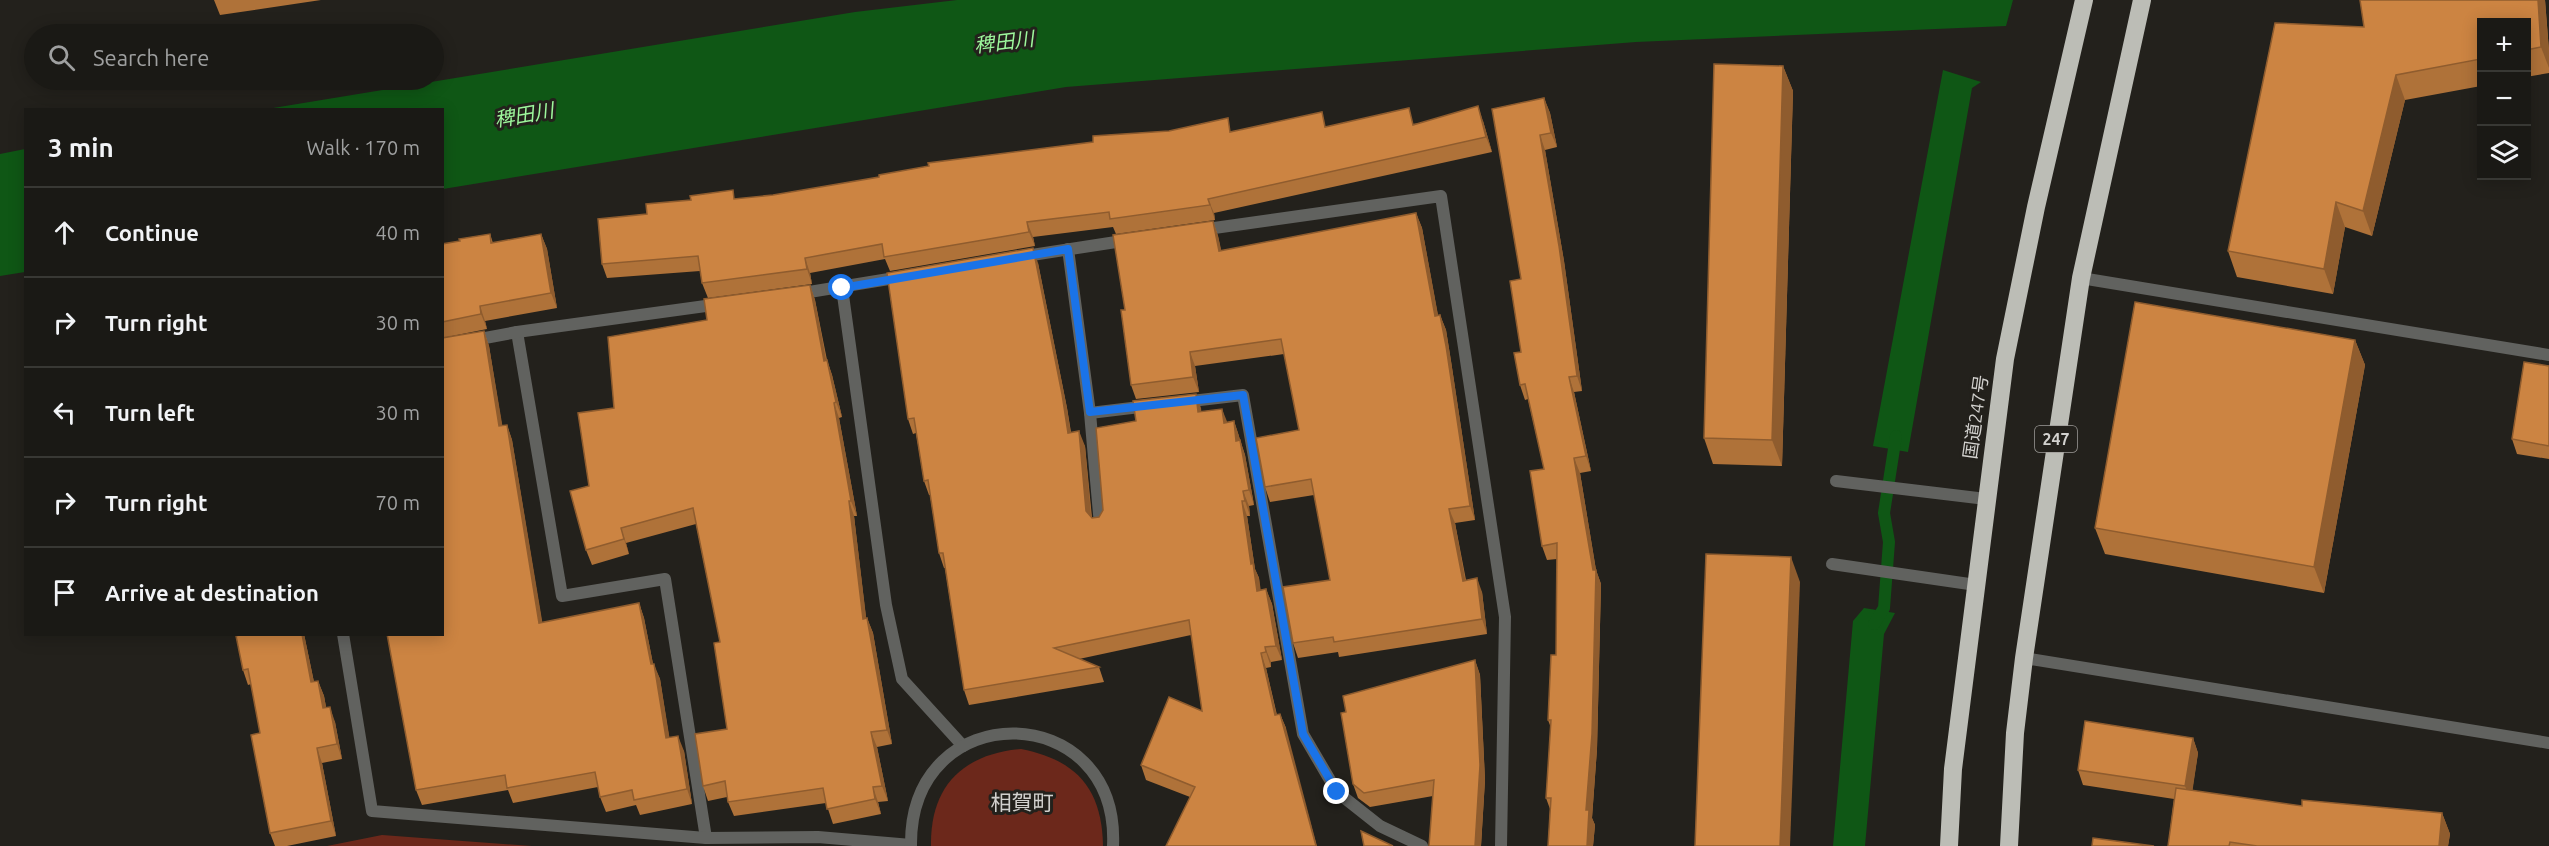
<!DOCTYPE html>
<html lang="en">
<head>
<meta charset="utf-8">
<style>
	:root { --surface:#1a1915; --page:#272622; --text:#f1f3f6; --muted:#9fa0a0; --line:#383834 }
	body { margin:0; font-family:Ubuntu,"Noto Sans JP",sans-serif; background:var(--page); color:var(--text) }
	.controls { position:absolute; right:18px; top:18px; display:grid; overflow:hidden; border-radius:0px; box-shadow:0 3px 15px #0003 }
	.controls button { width:54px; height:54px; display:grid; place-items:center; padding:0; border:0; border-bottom:2px solid var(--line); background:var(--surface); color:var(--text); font:30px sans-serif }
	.stop { position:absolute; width:18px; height:18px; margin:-14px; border:4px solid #1a73e8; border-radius:50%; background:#fff }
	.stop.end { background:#1a73e8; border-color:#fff; box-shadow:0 2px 6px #0008 }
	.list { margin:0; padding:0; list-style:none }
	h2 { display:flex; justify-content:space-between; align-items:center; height:78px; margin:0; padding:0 24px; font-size:26px }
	h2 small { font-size:20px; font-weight:400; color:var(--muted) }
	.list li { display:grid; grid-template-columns:39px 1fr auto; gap:18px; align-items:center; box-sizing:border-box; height:90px; padding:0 24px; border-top:2px solid var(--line) }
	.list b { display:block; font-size:22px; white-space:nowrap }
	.list em { font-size:20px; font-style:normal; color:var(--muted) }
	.icon { flex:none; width:33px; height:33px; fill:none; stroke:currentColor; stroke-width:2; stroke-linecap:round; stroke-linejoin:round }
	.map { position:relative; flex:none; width:2549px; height:846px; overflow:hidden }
	.search { position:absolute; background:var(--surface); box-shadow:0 3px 15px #0003; left:24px; top:24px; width:420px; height:66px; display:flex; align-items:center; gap:15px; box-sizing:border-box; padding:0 21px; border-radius:33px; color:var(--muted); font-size:22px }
	.panel { position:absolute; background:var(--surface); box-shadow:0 3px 15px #0003; left:24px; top:108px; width:420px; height:528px; border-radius:0px }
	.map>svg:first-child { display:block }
	.green { fill:#6c281b }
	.water { fill:#0f5715 }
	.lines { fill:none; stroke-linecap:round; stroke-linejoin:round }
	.stream { stroke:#0f5715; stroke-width:12 }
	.lane { stroke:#61625f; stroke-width:12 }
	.street { stroke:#61625f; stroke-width:12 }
	.highway { stroke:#bcbdb6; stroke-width:18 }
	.wall { fill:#af7239 }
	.shaded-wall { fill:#8f5c2e }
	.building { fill:#cc8442; stroke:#8f5c2e; stroke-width:1.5 }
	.route { stroke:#1a73e8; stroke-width:8 }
	.labels { text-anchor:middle; stroke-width:6; stroke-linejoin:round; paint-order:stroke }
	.shield { fill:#23211c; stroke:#9e9c99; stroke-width:1.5 }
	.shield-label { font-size:16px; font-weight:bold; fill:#d2d1ce }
	.street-label { font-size:18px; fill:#d2d1ce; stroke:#23211c }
	.water-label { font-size:20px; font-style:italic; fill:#9df79c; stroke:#23211c }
	.quarter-label { font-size:21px; fill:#d2d1ce; stroke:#23211c }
</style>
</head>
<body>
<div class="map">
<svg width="2549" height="846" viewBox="0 0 2549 846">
	<rect width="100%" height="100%" fill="#23211c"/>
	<g class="green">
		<path d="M 1021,749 C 1077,760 1102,789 1103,846 L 931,846 C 930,786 963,754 1021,749 Z"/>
		<path d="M 382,835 L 532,846 L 327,846 Z"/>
	</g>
	<g class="water">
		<path d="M 957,0 L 2013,0 L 2006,26 L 1636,42 L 1066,87 L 443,189 L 442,110 L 267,109 L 855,12 Z"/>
		<path d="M 1943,70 L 1981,82 L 1972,88 L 1908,452 L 1873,446 Z"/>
		<path d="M 25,149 L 25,272 L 0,276 L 0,154 Z"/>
		<path d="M 1864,608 L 1895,613 L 1884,634 L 1865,846 L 1833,846 L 1853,621 Z"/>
	</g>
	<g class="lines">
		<path class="stream" d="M 1874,624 L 1884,608 L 1889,542 L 1884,513 L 1896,436"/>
		<g class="lane">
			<path d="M 1836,481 L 1986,499"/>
			<path d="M 1832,564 L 1976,585"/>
		</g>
		<g class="street">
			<path d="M 1200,230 L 1441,196 L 1505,617 L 1501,846"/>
			<path d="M 1068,249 L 1090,413 L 1148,406"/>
			<path d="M 1019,257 L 1129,240"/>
			<path d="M 2081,278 L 2549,355"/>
			<path d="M 842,288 L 886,605 L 902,679 L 963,746"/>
			<path d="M 797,294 L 901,277"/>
			<path d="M 517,332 L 562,596 L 665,579 L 706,838"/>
			<path d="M 442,346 L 517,332 L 720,304"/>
			<path d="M 1183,402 L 1243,395 L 1303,734 L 1337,792 L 1380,826 L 1422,846"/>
			<path d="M 1090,413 L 1100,525"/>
			<path d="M 343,634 L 372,811 L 706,838 L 818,837 L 911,845"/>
			<path d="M 2024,658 L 2549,743"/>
			<path d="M 911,846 C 909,694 1120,698 1113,846"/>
		</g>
		<g class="highway">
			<path d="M 1949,846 L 1953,769 L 2005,359 L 2036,207 L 2084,0"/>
			<path d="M 2009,846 L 2015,733 L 2024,658 L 2081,278 L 2142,0"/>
		</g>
	</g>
	<g class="wall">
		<path d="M 214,0 L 321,0 L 220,15 Z"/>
		<path d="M 2545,0 L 2549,51 L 2549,73 L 2526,77 L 2526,22 L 2481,22 L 2481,86 L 2405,100 L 2372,236 L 2345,227 L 2333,294 L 2237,277 L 2228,251 L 2364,27 Z"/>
		<path d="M 1783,66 L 1793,91 L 1782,466 L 1713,464 L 1704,438 Z"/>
		<path d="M 1544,98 L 1550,113 L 1557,147 L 1545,150 L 1564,261 L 1582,391 L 1574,392 L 1591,471 L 1580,473 L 1596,570 L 1601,584 L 1597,749 L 1592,818 L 1595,825 L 1593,846 L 1548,846 L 1550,809 L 1546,798 L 1551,728 L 1548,720 L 1556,655 L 1557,559 L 1547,560 L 1542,546 L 1544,469 L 1528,399 L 1525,400 L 1520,385 L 1521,279 Z"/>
		<path d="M 1483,121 L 1492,152 L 1214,213 L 1215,220 L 1116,234 L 1113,227 L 1033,237 L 1035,246 L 890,271 L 885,259 L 810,273 L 812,284 L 708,298 L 702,283 L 700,271 L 607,278 L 602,264 L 647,214 L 736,199 L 773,195 L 1232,131 Z"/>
		<path d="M 1416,213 L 1422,228 L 1438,316 L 1440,315 L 1446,330 L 1451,361 L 1475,520 L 1455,523 L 1466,580 L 1482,592 L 1487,634 L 1339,657 L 1338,652 L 1298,658 L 1293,643 L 1330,580 L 1314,495 L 1270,502 L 1265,487 L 1299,430 L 1284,354 L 1195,366 L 1199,392 L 1136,399 L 1131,385 L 1125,310 L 1213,221 L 1218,236 L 1221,251 Z"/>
		<path d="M 490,234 L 493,243 L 541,234 L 547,249 L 557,308 L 485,321 L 487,329 L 442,338 L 442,244 L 460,241 Z"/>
		<path d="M 1038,263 L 1067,408 L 1071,432 L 1085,446 L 1092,518 L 1099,517 L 1103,510 L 1136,421 L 1201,408 L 1201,412 L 1227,422 L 1234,421 L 1245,455 L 1254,505 L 1249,506 L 1250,516 L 1247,516 L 1255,569 L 1259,578 L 1260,590 L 1266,589 L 1272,604 L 1282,660 L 1271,662 L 1271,667 L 1266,668 L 1277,715 L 1280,714 L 1286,728 L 1190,797 L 1146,780 L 1141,765 L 1202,711 L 1191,635 L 1079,659 L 1099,667 L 1104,682 L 969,705 L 964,690 L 945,568 L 944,568 L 939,553 L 930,495 L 929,495 L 924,481 L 916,433 L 913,434 L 908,419 Z"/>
		<path d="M 810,285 L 815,300 L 827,360 L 832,375 L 842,417 L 839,418 L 857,516 L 854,516 L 866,618 L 867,618 L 873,633 L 892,744 L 877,747 L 888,801 L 878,802 L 881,814 L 833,824 L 826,803 L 734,816 L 728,802 L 727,797 L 708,801 L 703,786 L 727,729 L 720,642 L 696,524 L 626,543 L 629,554 L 592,565 L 586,550 L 589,486 L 614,408 L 707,320 Z"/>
		<path d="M 484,331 L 489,346 L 502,426 L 507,425 L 512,440 L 542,623 L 639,603 L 644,618 L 653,664 L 660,679 L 669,737 L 684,751 L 692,804 L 640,815 L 636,805 L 606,812 L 600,797 L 598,787 L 513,803 L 508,790 L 422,805 L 416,790 Z"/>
		<path d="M 2355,340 L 2365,365 L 2324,593 L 2105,554 L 2095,528 Z"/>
		<path d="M 2549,366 L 2549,459 L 2517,454 L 2512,439 Z"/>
		<path d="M 304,634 L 314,682 L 318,681 L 324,696 L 326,707 L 335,722 L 342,759 L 322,763 L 336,836 L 287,846 L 275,846 L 270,833 L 260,733 L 251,684 L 248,685 L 243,670 Z"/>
		<path d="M 1475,660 L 1480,675 L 1485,780 L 1481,846 L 1429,846 L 1433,796 L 1370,807 L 1358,798 L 1353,784 L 1346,712 Z"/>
		<path d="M 2193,738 L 2198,753 L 2192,791 L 2302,806 L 2442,813 L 2450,834 L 2448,846 L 2168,846 L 2174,799 L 2083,785 L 2078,770 Z"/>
	</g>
	<g class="shaded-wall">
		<path d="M 2538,0 L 2545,0 L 2549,51 L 2549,68 L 2541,47 Z"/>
		<path d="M 1783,66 L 1793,91 L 1782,466 L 1772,440 Z"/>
		<path d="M 2396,75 L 2405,100 L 2372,236 L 2363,211 Z"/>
		<path d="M 1544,98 L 1550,113 L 1557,147 L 1551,133 Z"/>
		<path d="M 1478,106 L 1483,121 L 1492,152 L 1486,137 Z"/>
		<path d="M 1540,135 L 1545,150 L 1564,261 L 1582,391 L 1577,376 Z"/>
		<path d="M 1208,199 L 1214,213 L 1215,220 Z"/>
		<path d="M 2336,202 L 2345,227 L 2333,294 L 2324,269 Z"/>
		<path d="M 1416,213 L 1422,228 L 1441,331 L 1435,316 Z"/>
		<path d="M 1213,221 L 1218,236 L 1225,266 L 1219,251 Z"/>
		<path d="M 1027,222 L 1033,237 L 1035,246 L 1029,232 Z"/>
		<path d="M 541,234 L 547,249 L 557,308 L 551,293 Z"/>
		<path d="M 1033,248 L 1038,263 L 1067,408 L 1073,448 L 1068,433 Z"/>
		<path d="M 805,258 L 810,273 L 812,284 L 807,269 Z"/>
		<path d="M 810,285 L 815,300 L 829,375 L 824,361 Z"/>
		<path d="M 480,306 L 485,321 L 487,329 L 481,314 Z"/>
		<path d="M 1440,315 L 1446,330 L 1451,361 L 1475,520 L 1470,506 Z"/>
		<path d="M 484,331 L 489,346 L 505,441 L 499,426 Z"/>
		<path d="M 2355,340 L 2365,365 L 2324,593 L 2314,567 Z"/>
		<path d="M 1190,352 L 1195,366 L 1199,392 L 1193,377 Z"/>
		<path d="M 827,360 L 832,375 L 842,417 L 836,402 Z"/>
		<path d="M 1569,377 L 1574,392 L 1591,471 L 1586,456 Z"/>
		<path d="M 1196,394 L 1201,408 L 1203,427 L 1198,412 Z"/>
		<path d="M 834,403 L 839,418 L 857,516 L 851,501 Z"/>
		<path d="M 1222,409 L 1228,424 L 1224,423 Z"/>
		<path d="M 1234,421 L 1239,436 L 1242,456 L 1236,441 Z"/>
		<path d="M 507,425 L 512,440 L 545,638 L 539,623 Z"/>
		<path d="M 1079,431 L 1085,446 L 1092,526 L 1086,511 Z"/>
		<path d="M 1240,440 L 1245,455 L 1254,505 L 1249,490 Z"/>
		<path d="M 1574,458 L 1580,473 L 1596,570 L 1601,584 L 1597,749 L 1592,818 L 1595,825 L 1593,846 L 1587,846 L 1586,810 L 1593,570 Z"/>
		<path d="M 1243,491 L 1249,506 L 1250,516 L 1245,501 Z"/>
		<path d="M 849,501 L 854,516 L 868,633 L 863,619 Z"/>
		<path d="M 1242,501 L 1247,516 L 1255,569 L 1259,578 L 1263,605 L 1257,591 L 1251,564 Z"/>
		<path d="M 1449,509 L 1455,523 L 1468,595 L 1463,581 Z"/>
		<path d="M 621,528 L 626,543 L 629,554 L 624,539 Z"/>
		<path d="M 1791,557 L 1800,582 L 1790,846 L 1780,846 Z"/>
		<path d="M 1477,578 L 1482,592 L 1487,634 L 1482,619 Z"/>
		<path d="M 1266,589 L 1272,604 L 1282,660 L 1276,646 Z"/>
		<path d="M 639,603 L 644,618 L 656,679 L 651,664 Z"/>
		<path d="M 867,618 L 873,633 L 892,744 L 887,730 Z"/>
		<path d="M 302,634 L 304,634 L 317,697 L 311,682 Z"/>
		<path d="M 1265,647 L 1271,662 L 1271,667 L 1266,652 Z"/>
		<path d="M 1261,653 L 1266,668 L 1280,730 L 1275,715 Z"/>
		<path d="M 1475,660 L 1480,675 L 1485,780 L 1481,846 L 1475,846 Z"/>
		<path d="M 654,664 L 660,679 L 672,753 L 666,738 Z"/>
		<path d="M 318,681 L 324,696 L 329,723 L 323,708 Z"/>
		<path d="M 330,707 L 335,722 L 342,759 L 337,744 Z"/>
		<path d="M 1280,714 L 1286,728 L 1317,846 L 1316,846 Z"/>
		<path d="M 871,732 L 877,747 L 888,801 L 882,786 Z"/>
		<path d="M 678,736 L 684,751 L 692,804 L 687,789 Z"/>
		<path d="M 2193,738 L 2198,753 L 2191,801 L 2185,786 Z"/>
		<path d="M 317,748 L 322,763 L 336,836 L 331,821 Z"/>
		<path d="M 873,787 L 878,802 L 881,814 L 875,799 Z"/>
		<path d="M 2442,813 L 2450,834 L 2448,846 L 2439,846 Z"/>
	</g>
	<g class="building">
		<path d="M 2360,0 L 2538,0 L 2541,47 L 2526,50 L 2526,22 L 2481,22 L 2481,59 L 2396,75 L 2363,211 L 2336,202 L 2324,269 L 2228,251 L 2275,23 L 2364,27 Z"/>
		<path d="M 1714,64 L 1783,66 L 1772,440 L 1704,438 Z"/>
		<path d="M 1544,98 L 1551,133 L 1540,135 L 1559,246 L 1577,376 L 1569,377 L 1586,456 L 1574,458 L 1593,570 L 1596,570 L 1592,734 L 1586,810 L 1589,810 L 1587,846 L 1548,846 L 1551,798 L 1546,798 L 1551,720 L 1548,720 L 1551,655 L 1556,655 L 1557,543 L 1542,546 L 1530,471 L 1544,469 L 1525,384 L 1520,385 L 1514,353 L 1521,352 L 1510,281 L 1521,279 L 1492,109 Z"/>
		<path d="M 1478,106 L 1486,137 L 1208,199 L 1210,205 L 1110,219 L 1109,212 L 1027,222 L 1029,232 L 884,257 L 882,244 L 805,258 L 807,269 L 702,283 L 698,256 L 602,264 L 598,219 L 647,214 L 646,204 L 691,200 L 690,196 L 733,190 L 734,199 L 773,195 L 879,177 L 879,175 L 929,166 L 928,163 L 1093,142 L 1093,136 L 1169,131 L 1228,118 L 1230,132 L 1322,112 L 1325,127 L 1409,108 L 1413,125 Z"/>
		<path d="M 1416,213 L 1435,316 L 1440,315 L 1446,346 L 1470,506 L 1449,509 L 1463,581 L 1477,578 L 1482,619 L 1334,642 L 1333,637 L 1293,643 L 1283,587 L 1330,580 L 1311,479 L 1265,487 L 1256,438 L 1299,430 L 1281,339 L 1190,352 L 1193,377 L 1131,385 L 1121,310 L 1125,310 L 1113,235 L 1213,221 L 1219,251 Z"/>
		<path d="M 490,234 L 491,243 L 541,234 L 551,293 L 480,306 L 481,314 L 442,322 L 442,244 L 460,241 L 459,239 Z"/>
		<path d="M 1033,248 L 1062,394 L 1068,433 L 1079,431 L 1086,511 L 1092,518 L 1099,517 L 1103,510 L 1096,428 L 1136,421 L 1133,401 L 1196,394 L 1198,412 L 1222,409 L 1224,423 L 1234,421 L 1236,441 L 1240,440 L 1249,490 L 1243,491 L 1245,501 L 1242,501 L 1251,564 L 1253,563 L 1257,591 L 1266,589 L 1276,646 L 1265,647 L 1266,652 L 1261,653 L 1275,715 L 1280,714 L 1316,846 L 1166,846 L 1195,787 L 1141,765 L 1169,697 L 1202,711 L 1189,620 L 1054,648 L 1099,667 L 964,690 L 943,553 L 939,553 L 928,480 L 924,481 L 914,418 L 908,419 L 887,273 Z"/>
		<path d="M 810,285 L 824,361 L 827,360 L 836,402 L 834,403 L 851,501 L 849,501 L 863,619 L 867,618 L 887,730 L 871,732 L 882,786 L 873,787 L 875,799 L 827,809 L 823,788 L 728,802 L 725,781 L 703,786 L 695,734 L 727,729 L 714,643 L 720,642 L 693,508 L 621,528 L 624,539 L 586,550 L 570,491 L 589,486 L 578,413 L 614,408 L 608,337 L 707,320 L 704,299 Z"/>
		<path d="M 2135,302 L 2355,340 L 2314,567 L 2095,528 Z"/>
		<path d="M 484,331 L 499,426 L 507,425 L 539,623 L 639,603 L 651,664 L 654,664 L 666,738 L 678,736 L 687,789 L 634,800 L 632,790 L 600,797 L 595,772 L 507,788 L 505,775 L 416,790 L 387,634 L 442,634 L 442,338 Z"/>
		<path d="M 2524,362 L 2549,366 L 2549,446 L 2512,439 Z"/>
		<path d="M 1706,554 L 1791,557 L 1780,846 L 1695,846 Z"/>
		<path d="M 242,634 L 302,634 L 311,682 L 318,681 L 323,708 L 330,707 L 337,744 L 317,748 L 331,821 L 270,833 L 251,735 L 260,733 L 248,669 L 243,670 L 236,636 Z"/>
		<path d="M 1475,660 L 1480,765 L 1475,846 L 1429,846 L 1434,780 L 1364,793 L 1353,784 L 1341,713 L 1346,712 L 1343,696 Z"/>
		<path d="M 2085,721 L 2193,738 L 2185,786 L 2078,770 Z"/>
		<path d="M 2176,788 L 2302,806 L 2302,800 L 2442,813 L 2439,846 L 2257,846 L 2230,842 L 2229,846 L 2168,846 Z"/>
		<path d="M 1361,831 L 1393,846 L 1364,846 Z"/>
		<path d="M 2093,838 L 2154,846 L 2092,846 Z"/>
	</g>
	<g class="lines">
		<path class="route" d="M 842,288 L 1068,249 L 1090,412 L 1243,395 L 1303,734 L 1337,792"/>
	</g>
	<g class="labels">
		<rect class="shield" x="2035" y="426" width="42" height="26" rx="4.5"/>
		<g class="shield-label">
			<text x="2056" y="445">247</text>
		</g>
		<g class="street-label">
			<text transform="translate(1976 417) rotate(-82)" y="6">国道247号</text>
		</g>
		<g class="water-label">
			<text transform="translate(1004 42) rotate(-7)" y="7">稗田川</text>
			<text transform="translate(524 115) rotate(-10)" y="7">稗田川</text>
		</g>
		<g class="quarter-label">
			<text x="1022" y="810">相賀町</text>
		</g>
	</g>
</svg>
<div class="controls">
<button>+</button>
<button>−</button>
<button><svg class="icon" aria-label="layers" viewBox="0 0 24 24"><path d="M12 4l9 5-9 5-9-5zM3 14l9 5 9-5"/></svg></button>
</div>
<div class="stop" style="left:842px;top:288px"></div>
<div class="stop end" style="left:1337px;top:792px"></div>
<div class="search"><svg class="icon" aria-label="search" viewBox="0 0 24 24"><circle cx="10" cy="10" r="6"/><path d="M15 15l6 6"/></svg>Search here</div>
<section class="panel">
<h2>3 min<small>Walk · 170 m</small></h2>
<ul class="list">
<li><svg class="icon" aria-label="ahead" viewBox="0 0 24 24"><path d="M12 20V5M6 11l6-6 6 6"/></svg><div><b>Continue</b></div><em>40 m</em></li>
<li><svg class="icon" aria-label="right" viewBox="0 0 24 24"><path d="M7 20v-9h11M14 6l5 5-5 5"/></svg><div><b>Turn right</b></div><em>30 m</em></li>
<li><svg class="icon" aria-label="left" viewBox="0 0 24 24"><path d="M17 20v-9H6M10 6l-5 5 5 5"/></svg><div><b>Turn left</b></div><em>30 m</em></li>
<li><svg class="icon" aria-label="right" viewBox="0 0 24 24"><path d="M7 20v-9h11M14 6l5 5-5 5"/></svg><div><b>Turn right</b></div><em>70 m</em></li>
<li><svg class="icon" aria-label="arrive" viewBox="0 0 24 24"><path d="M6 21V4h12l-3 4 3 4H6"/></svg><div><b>Arrive at destination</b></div></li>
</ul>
</section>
</div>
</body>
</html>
